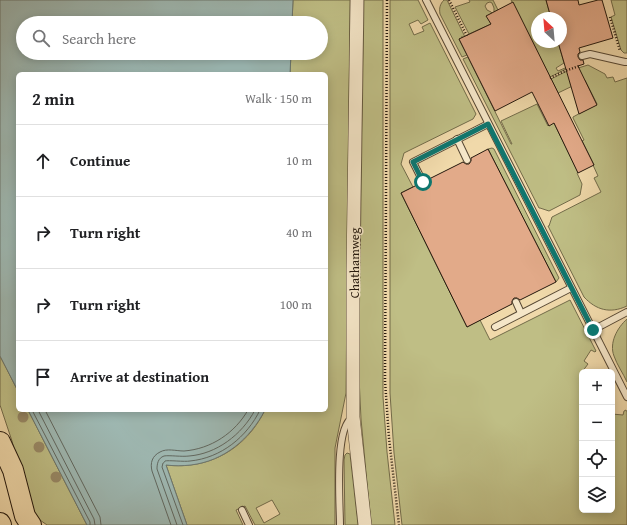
<!DOCTYPE html>
<html lang="en">
<head>
<meta charset="utf-8">
<style>
	:root { --surface:#fff; --page:#f6f6f6; --text:#202124; --muted:#757577; --line:#e0e0e0 }
	body { margin:0; font-family:"Gentium Book Plus",serif; background:var(--page); color:var(--text) }
	.controls { position:absolute; right:12px; bottom:12px; display:grid; overflow:hidden; border-radius:6px; box-shadow:0 2px 10px #0003 }
	.controls button { width:36px; height:36px; display:grid; place-items:center; padding:0; border:0; border-bottom:1px solid var(--line); background:var(--surface); color:var(--text); font:20px sans-serif }
	.compass { position:absolute; left:531px; top:12px; width:36px; height:36px; border-radius:50%; background:var(--surface); box-shadow:0 2px 10px #0003; rotate:334deg }
	.stop { position:absolute; width:12px; height:12px; margin:-9px; border:3px solid #0f766e; border-radius:50%; background:#fff }
	.stop.end { background:#0f766e; border-color:#fff; box-shadow:0 1px 4px #0008 }
	.list { margin:0; padding:0; list-style:none }
	h2 { display:flex; justify-content:space-between; align-items:center; height:52px; margin:0; padding:0 16px; font-size:17px }
	h2 small { font-size:13px; font-weight:400; color:var(--muted) }
	.list li { display:grid; grid-template-columns:26px 1fr auto; gap:12px; align-items:center; box-sizing:border-box; height:72px; padding:0 16px; border-top:1px solid var(--line) }
	.list b { display:block; font-size:15px; white-space:nowrap }
	.list em { font-size:13px; font-style:normal; color:var(--muted) }
	.icon { flex:none; width:22px; height:22px; fill:none; stroke:currentColor; stroke-width:2; stroke-linecap:round; stroke-linejoin:round }
	.map { position:relative; flex:none; width:627px; height:525px; overflow:hidden }
	.search { position:absolute; background:var(--surface); box-shadow:0 2px 10px #0003; left:16px; top:16px; width:312px; height:44px; display:flex; align-items:center; gap:10px; box-sizing:border-box; padding:0 14px; border-radius:22px; color:var(--muted); font-size:15px }
	.panel { position:absolute; background:var(--surface); box-shadow:0 2px 10px #0003; left:16px; top:72px; width:312px; height:340px; border-radius:6px }
	.map>svg:first-child { display:block }
	.green { fill:#bfbe85; stroke:#726b49; fill-rule:evenodd }
	.water { fill:#9eb8b2; stroke:#6d7870 }
	.lines { fill:none; stroke-linecap:round; stroke-linejoin:round }
	.shore { stroke:#616860; stroke-width:1 }
	.building { fill:#e2aa89; stroke:#24180d }
	.lane-casing { stroke:#574834; stroke-width:8 }
	.street-casing { stroke:#574834; stroke-width:14 }
	.primary-casing { stroke:#24180d; stroke-width:22 }
	.path { stroke:#24180d; stroke-width:2.5; stroke-dasharray:1 2; stroke-linecap:butt }
	.lane { stroke:#f5e6c8; stroke-width:6 }
	.street { stroke:#f5e6c8; stroke-width:13 }
	.primary { stroke:#f0d9aa; stroke-width:20 }
	.tree { fill:#998a67 }
	.route { stroke:#0f766e; stroke-width:5 }
	.labels { text-anchor:middle; stroke-width:3; stroke-linejoin:round; paint-order:stroke }
	.street-label { font-size:13px; fill:#24180d; stroke:#f5e6c8 }
</style>
</head>
<body>
<div class="map">
<svg width="627" height="525" viewBox="0 0 627 525">
	<rect width="100%" height="100%" fill="#f0d9aa"/>
	<filter id="stains"><feTurbulence type="fractalNoise" baseFrequency=".005" numOctaves="4"/><feColorMatrix values="0 0 0 0 .2 0 0 0 0 .09 0 0 0 0 .02 0 0 0 .5 -.17"/></filter>
	<radialGradient id="worn" r=".72"><stop offset=".6" stop-color="#630" stop-opacity="0"/><stop offset="1" stop-color="#630" stop-opacity=".3"/></radialGradient>
	<g class="green">
		<path d="M 293,0 L 350,0 L 346,393 L 335,448 L 335,525 L 255,525 L 245,506 L 236,510 L 243,525 L 187,525 L 166,465 C 209,470 246,449 265,410 L 326,410 L 326,74 L 290,74 L 291,53 L 321,53 L 321,23 L 292,23 ZM 272,500 L 280,514 L 264,523 L 256,508 Z"/>
		<path d="M 364,0 L 383,0 L 383,397 L 387,452 L 395,525 L 371,525 L 361,419 L 359,377 L 359,337 Z"/>
		<path d="M 390,0 L 418,0 L 428,20 L 421,24 L 418,20 L 409,24 L 414,35 L 424,31 L 422,27 L 430,23 L 476,114 L 473,119 L 404,153 L 401,164 L 413,187 L 401,193 L 467,327 L 480,320 L 490,340 L 570,300 L 596,351 L 595,352 L 591,350 L 584,361 L 588,364 L 582,372 L 580,376 L 582,379 L 582,510 L 612,510 L 612,414 L 623,415 L 624,411 L 626,410 L 627,412 L 627,525 L 402,525 L 394,453 L 390,393 Z"/>
		<path d="M 444,0 L 447,0 L 465,37 L 461,37 L 462,38 L 459,39 L 467,55 L 462,57 L 440,14 C 439,8 440,4 444,0 Z"/>
		<path d="M 469,0 L 493,0 L 498,10 L 494,12 L 494,8 L 492,3 L 490,2 L 487,3 L 485,6 L 487,10 L 491,12 L 492,13 L 487,16 L 491,24 L 469,34 L 455,7 L 470,2 Z"/>
		<path d="M 511,0 L 546,0 L 551,18 L 537,18 L 537,42 L 558,42 L 564,63 L 556,68 L 558,71 L 565,68 L 566,69 L 550,77 Z"/>
		<path d="M 611,0 L 627,0 L 627,53 L 624,53 L 621,50 L 611,17 L 615,15 Z"/>
		<path d="M 468,57 L 511,144 L 512,144 L 501,121 L 537,104 L 548,126 L 553,121 L 578,172 L 577,173 L 582,184 L 580,195 L 549,211 L 540,208 L 539,208 L 463,59 Z"/>
		<path d="M 588,65 L 605,74 L 607,78 L 613,77 L 615,82 L 627,78 L 627,306 C 610,314 596,310 584,297 L 548,226 L 549,226 L 552,217 L 601,192 L 594,178 L 598,176 L 593,165 L 594,165 L 582,141 L 584,140 L 573,118 L 573,117 L 597,104 L 585,80 L 558,93 L 551,79 L 565,72 Z"/>
		<path d="M 492,148 L 494,149 L 559,278 L 556,282 L 488,149 Z"/>
		<path d="M 627,319 L 627,382 C 623,373 617,365 614,356 C 609,343 617,328 627,319 Z"/>
		<path d="M 0,356 L 18,391 L 18,410 L 28,410 L 87,525 L 47,525 L 40,520 L 27,504 L 12,441 L 0,405 Z"/>
		<path d="M 347,453 L 350,454 L 358,525 L 345,525 L 344,460 L 345,455 Z"/>
	</g>
	<g class="water">
		<path d="M 0,0 L 293,0 L 292,23 L 23,23 L 23,53 L 291,53 L 290,74 L 18,74 L 18,391 L 0,356 Z"/>
		<path d="M 28,410 L 265,410 C 250,439 224,461 191,465 C 182,466 174,466 166,465 L 187,525 L 87,525 Z"/>
	</g>
	<g class="lines">
		<g class="shore">
			<path d="M 32,410 L 90,522 L 90,525"/>
			<path d="M 38,410 L 94,519 L 95,525"/>
			<path d="M 45,410 L 100,517 L 101,525"/>
			<path d="M 171,525 L 152,471 C 150,463 152,456 160,452 C 167,448 176,451 184,451 C 211,449 235,433 248,410"/>
			<path d="M 177,525 L 157,469 C 157,464 158,458 164,456 C 169,455 182,457 189,456 C 216,454 242,435 255,410"/>
			<path d="M 183,525 L 162,467 L 163,463 C 164,463 164,462 165,461 C 168,460 185,462 190,461 C 221,458 247,437 260,410"/>
		</g>
	</g>
	<g class="building">
		<path d="M 546,0 L 578,0 L 579,5 L 598,0 L 602,0 L 613,38 L 579,48 L 580,52 L 578,54 L 578,57 L 580,60 L 583,60 L 584,64 L 578,66 L 597,105 L 579,114 L 558,42 L 561,42 L 561,18 L 551,18 Z"/>
		<path d="M 513,2 L 594,165 L 578,173 L 554,123 L 549,126 L 532,92 L 495,111 L 459,39 L 491,24 L 486,16 Z"/>
		<path d="M 488,149 L 556,282 L 520,300 L 517,298 L 514,298 L 512,301 L 512,304 L 467,327 L 401,193 L 419,184 L 422,186 L 425,186 L 427,183 L 427,180 L 463,162 L 466,164 L 469,164 L 471,161 L 471,158 Z"/>
	</g>
	<g class="lines">
		<g class="lane-casing">
			<g id="lane">
				<path d="M 426,0 L 627,397"/>
				<path d="M 582,56 L 590,54 L 625,62 L 627,62"/>
				<path d="M 457,139 L 467,160"/>
				<path d="M 423,182 L 413,162 L 488,124"/>
				<path d="M 516,302 L 521,313"/>
				<path d="M 495,327 L 571,288"/>
				<path d="M 593,330 L 627,312"/>
				<path d="M 242,510 L 249,525"/>
				<path d="M 340,525 C 340,505 334,428 352,418"/>
			</g>
		</g>
		<g class="street-casing">
			<path id="street" d="M 357,0 L 353,269 L 353,417 L 365,525"/>
		</g>
		<g class="primary-casing">
			<g id="primary">
				<path d="M 0,442 L 13,470 L 25,516 L 31,525"/>
				<path d="M 0,523 L 1,525"/>
			</g>
		</g>
		<g class="path">
			<path d="M 387,0 L 385,381 L 389,438 L 399,525"/>
			<path d="M 449,0 L 467,36"/>
			<path d="M 610,17 L 620,51"/>
			<path d="M 550,78 L 565,71 L 579,66"/>
		</g>
		<use href="#lane" class="lane"/>
		<use href="#street" class="street"/>
		<use href="#primary" class="primary"/>
	</g>
	<g class="tree">
		<circle cx="23" cy="417" r="5.5"/>
		<circle cx="39" cy="447" r="5.5"/>
		<circle cx="56" cy="477" r="5.5"/>
	</g>
	<g class="lines">
		<path class="route" d="M 423,182 L 413,162 L 488,124 L 593,330"/>
	</g>
	<g class="labels">
		<g class="street-label">
			<text transform="translate(354 263) rotate(-90)" y="5">Chathamweg</text>
		</g>
	</g>
	<rect width="100%" height="100%" filter="url(#stains)"/>
	<rect width="100%" height="100%" fill="url(#worn)"/>
</svg>
<div class="controls">
<button>+</button>
<button>−</button>
<button><svg class="icon" aria-label="locate" viewBox="0 0 24 24"><circle cx="12" cy="12" r="6"/><path d="M12 2v4M12 18v4M2 12h4M18 12h4"/></svg></button>
<button><svg class="icon" aria-label="layers" viewBox="0 0 24 24"><path d="M12 4l9 5-9 5-9-5zM3 14l9 5 9-5"/></svg></button>
</div>
<svg class="compass" viewBox="-18 -18 36 36"><path d="M0-13l5 13h-10z" fill="#e53935"/><path d="M0 13l5-13h-10z" fill="#757577"/></svg>
<div class="stop" style="left:423px;top:182px"></div>
<div class="stop end" style="left:593px;top:330px"></div>
<div class="search"><svg class="icon" aria-label="search" viewBox="0 0 24 24"><circle cx="10" cy="10" r="6"/><path d="M15 15l6 6"/></svg>Search here</div>
<section class="panel">
<h2>2 min<small>Walk · 150 m</small></h2>
<ul class="list">
<li><svg class="icon" aria-label="ahead" viewBox="0 0 24 24"><path d="M12 20V5M6 11l6-6 6 6"/></svg><div><b>Continue</b></div><em>10 m</em></li>
<li><svg class="icon" aria-label="right" viewBox="0 0 24 24"><path d="M7 20v-9h11M14 6l5 5-5 5"/></svg><div><b>Turn right</b></div><em>40 m</em></li>
<li><svg class="icon" aria-label="right" viewBox="0 0 24 24"><path d="M7 20v-9h11M14 6l5 5-5 5"/></svg><div><b>Turn right</b></div><em>100 m</em></li>
<li><svg class="icon" aria-label="arrive" viewBox="0 0 24 24"><path d="M6 21V4h12l-3 4 3 4H6"/></svg><div><b>Arrive at destination</b></div></li>
</ul>
</section>
</div>
</body>
</html>
